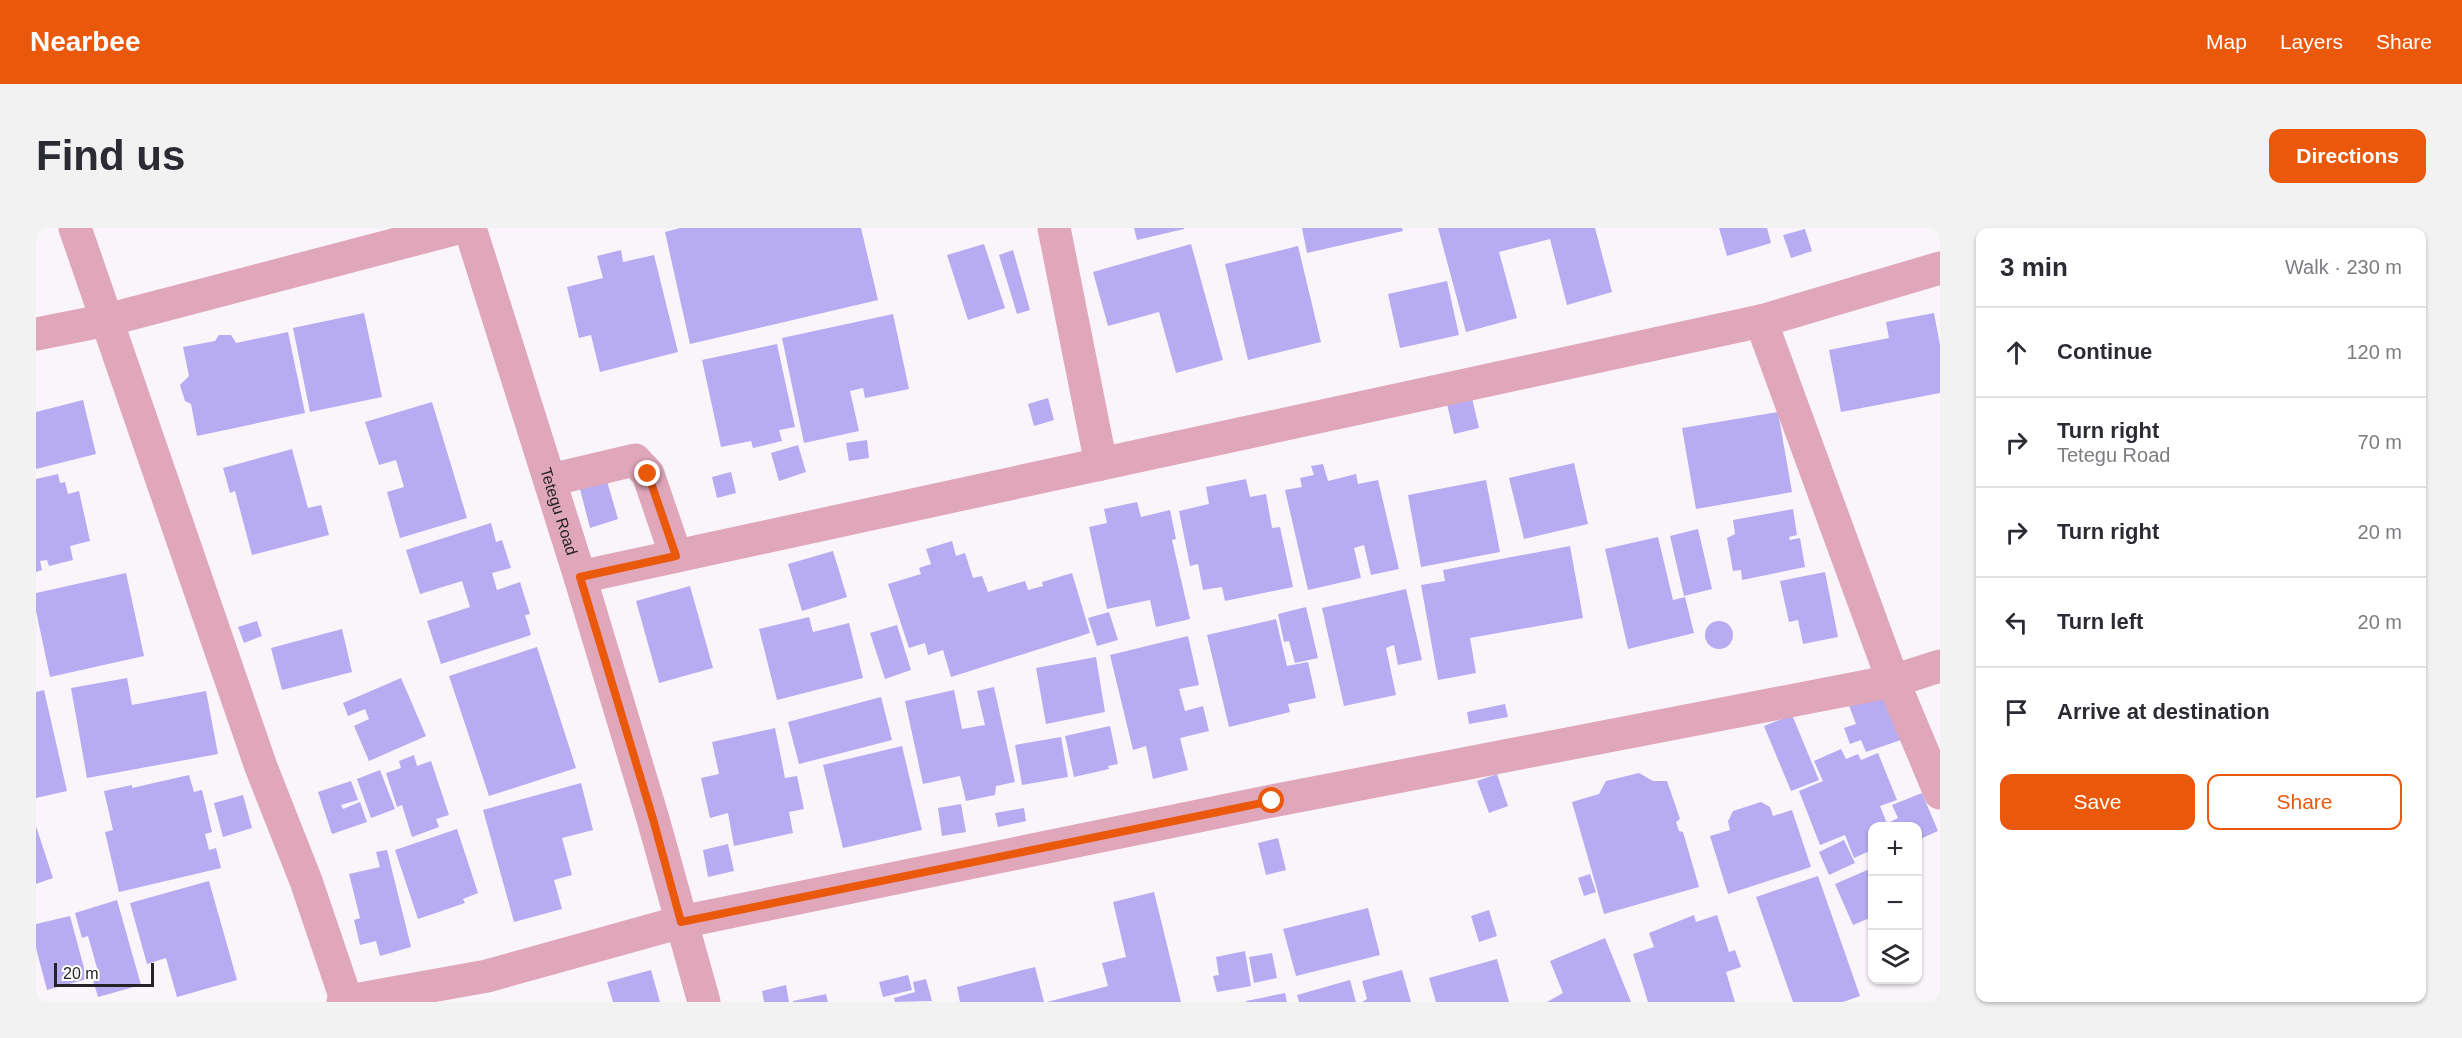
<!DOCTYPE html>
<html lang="en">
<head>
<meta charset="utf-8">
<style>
	:root { --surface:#fff; --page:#f2f2f3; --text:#2b2b33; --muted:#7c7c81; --line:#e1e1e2; --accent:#ea580c }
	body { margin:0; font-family:Arial,sans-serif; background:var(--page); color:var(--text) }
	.controls { position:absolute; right:18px; bottom:18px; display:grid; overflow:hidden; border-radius:12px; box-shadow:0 2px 4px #0004 }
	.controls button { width:54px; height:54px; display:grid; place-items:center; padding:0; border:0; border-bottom:2px solid var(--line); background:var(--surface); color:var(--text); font:30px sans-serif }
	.scale { position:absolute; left:18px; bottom:15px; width:100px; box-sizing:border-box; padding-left:6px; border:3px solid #252325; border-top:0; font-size:16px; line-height:21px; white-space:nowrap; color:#252325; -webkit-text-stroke:4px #fff; paint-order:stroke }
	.stop { position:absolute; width:18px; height:18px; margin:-14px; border:4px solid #ea580c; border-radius:50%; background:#fff }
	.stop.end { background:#ea580c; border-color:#fff; box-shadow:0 2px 6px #0008 }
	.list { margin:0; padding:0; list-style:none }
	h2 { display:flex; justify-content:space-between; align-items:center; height:78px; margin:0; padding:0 24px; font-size:26px }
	h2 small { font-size:20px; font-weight:400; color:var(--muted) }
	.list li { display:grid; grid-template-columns:39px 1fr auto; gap:18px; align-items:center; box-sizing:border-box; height:90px; padding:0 24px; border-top:2px solid var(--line) }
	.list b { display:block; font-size:22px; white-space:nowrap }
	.list p { margin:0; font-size:20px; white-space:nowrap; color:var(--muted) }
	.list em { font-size:20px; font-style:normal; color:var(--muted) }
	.actions { display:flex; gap:12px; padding:18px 24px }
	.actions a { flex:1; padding:14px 0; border:2px solid var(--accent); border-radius:12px; text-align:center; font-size:21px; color:var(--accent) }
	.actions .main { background:var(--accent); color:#fff }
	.icon { flex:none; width:33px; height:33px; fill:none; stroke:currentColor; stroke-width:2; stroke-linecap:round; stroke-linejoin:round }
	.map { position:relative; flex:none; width:1904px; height:774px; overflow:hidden; border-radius:12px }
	header { display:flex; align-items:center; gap:36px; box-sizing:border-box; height:84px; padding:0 30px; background:var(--accent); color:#fff }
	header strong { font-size:28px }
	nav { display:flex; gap:33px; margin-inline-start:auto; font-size:21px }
	.intro { display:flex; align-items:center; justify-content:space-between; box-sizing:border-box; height:144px; padding:0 36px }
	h1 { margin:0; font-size:42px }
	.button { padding:15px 27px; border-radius:12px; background:var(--accent); color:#fff; font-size:21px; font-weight:700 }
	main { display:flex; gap:36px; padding:0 36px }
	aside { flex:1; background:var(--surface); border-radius:12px; box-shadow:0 2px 4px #0004 }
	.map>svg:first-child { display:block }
	.building { fill:#b7acf1 }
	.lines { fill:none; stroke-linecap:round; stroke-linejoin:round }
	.minor { stroke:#e0a7ba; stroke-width:33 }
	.route { stroke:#ea580c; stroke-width:8 }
	.labels { text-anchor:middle; stroke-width:5; stroke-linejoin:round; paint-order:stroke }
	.street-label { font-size:16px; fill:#252325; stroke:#fff }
</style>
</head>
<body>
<header>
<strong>Nearbee</strong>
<nav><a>Map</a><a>Layers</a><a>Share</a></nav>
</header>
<div class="intro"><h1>Find us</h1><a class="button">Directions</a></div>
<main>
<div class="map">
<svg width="1904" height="774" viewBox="0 0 1904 774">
	<rect width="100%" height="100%" fill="#faf5fa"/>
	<g class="building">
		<path d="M 644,0 L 825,0 L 842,72 L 654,116 L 629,4 Z"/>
		<path d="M 1098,0 L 1148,0 L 1148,1 L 1101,12 Z"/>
		<path d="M 1266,0 L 1366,0 L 1367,3 L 1271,25 Z"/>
		<path d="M 1402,0 L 1559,0 L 1576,64 L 1531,77 L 1514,11 L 1463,24 L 1481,90 L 1430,104 Z"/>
		<path d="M 1683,0 L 1731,0 L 1735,15 L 1691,28 Z"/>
		<path d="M 1769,1 L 1776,23 L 1755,30 L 1747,7 Z"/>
		<path d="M 948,16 L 969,80 L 932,92 L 911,27 Z"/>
		<path d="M 1155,16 L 1187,132 L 1140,145 L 1123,84 L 1072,98 L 1057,44 Z"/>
		<path d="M 1262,18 L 1285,114 L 1212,132 L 1189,36 Z"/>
		<path d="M 585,22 L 587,34 L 618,27 L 642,124 L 564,144 L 555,107 L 543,110 L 531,59 L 567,50 L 561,28 Z"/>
		<path d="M 977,22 L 994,82 L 981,86 L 963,27 Z"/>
		<path d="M 1411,53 L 1423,107 L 1364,120 L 1352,66 Z"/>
		<path d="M 328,85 L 346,169 L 274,184 L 257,100 Z"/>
		<path d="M 1898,85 L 1904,117 L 1904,165 L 1805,184 L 1793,122 L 1853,110 L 1850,94 Z"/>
		<path d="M 857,86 L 873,161 L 829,170 L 827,160 L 814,163 L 823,203 L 768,215 L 746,110 Z"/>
		<path d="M 252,104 L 269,185 L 161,208 L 155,176 L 149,173 L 144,157 L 153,148 L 147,119 L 179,113 L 183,107 L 195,107 L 200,115 Z"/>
		<path d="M 741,116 L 759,199 L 743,202 L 746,213 L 717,220 L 715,213 L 685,219 L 666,132 Z"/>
		<path d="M 1012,170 L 1018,192 L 998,198 L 992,176 Z"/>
		<path d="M 1436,170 L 1443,200 L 1418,206 L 1411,176 Z"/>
		<path d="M 47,172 L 60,226 L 0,241 L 0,184 Z"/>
		<path d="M 396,174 L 431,290 L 364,310 L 351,264 L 368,259 L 360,232 L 343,237 L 329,194 Z"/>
		<path d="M 1742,184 L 1756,264 L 1660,281 L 1646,200 Z"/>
		<path d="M 831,212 L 833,230 L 813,233 L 810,215 Z"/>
		<path d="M 762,217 L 770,244 L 743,253 L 735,225 Z"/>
		<path d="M 256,221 L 272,280 L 285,277 L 293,307 L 216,327 L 199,263 L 194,265 L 187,240 Z"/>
		<path d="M 1538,235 L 1552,296 L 1488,311 L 1473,250 Z"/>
		<path d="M 1287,236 L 1292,253 L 1320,246 L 1322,256 L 1342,252 L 1363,341 L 1335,347 L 1328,317 L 1318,320 L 1325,350 L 1272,362 L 1249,262 L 1266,259 L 1264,250 L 1278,247 L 1275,238 Z"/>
		<path d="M 695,244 L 700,265 L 681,270 L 676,249 Z"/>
		<path d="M 22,246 L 24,255 L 29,254 L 32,266 L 43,263 L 54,313 L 34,318 L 37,332 L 13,338 L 11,332 L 4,333 L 6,342 L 0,344 L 0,251 Z"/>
		<path d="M 1210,251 L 1214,269 L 1230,266 L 1236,300 L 1244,299 L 1257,359 L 1189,373 L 1186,359 L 1167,362 L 1162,336 L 1154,338 L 1143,283 L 1173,276 L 1170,259 Z"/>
		<path d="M 1450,252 L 1464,324 L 1385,339 L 1372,267 Z"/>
		<path d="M 571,253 L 582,291 L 554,300 L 544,261 Z"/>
		<path d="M 1101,274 L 1105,289 L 1134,282 L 1140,311 L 1136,312 L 1154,391 L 1120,399 L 1114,372 L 1071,381 L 1053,299 L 1071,295 L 1068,281 Z"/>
		<path d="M 1757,281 L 1761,307 L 1753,309 L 1754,312 L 1764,310 L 1769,339 L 1706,352 L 1705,342 L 1697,343 L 1691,310 L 1699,306 L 1697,292 Z"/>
		<path d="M 455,295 L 460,314 L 466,312 L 475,340 L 456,345 L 461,362 L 484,354 L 494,386 L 489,387 L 495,407 L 405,436 L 391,393 L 434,379 L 426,353 L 384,366 L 370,322 Z"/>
		<path d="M 1662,301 L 1676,361 L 1648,368 L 1634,308 Z"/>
		<path d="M 1622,309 L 1637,372 L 1649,369 L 1658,405 L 1592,421 L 1569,321 Z"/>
		<path d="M 916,313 L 920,328 L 929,325 L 937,350 L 946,348 L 952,364 L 989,353 L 992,362 L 1007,358 L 1006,354 L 1036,345 L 1054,405 L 915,449 L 907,422 L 892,427 L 889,415 L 873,420 L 852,356 L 885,346 L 883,340 L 895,336 L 890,321 Z"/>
		<path d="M 1534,318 L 1547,390 L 1434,410 L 1440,445 L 1402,452 L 1385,357 L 1409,353 L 1407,342 Z"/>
		<path d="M 797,323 L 811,369 L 766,383 L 752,336 Z"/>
		<path d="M 1789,344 L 1802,409 L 1767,416 L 1762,392 L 1753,394 L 1744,353 Z"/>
		<path d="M 90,345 L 108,428 L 14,449 L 0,383 L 0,365 Z"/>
		<path d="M 654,358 L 677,440 L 623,455 L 600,373 Z"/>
		<path d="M 1370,361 L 1386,432 L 1362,437 L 1358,417 L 1350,420 L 1360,467 L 1308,478 L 1286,380 Z"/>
		<path d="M 1270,379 L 1282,430 L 1259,435 L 1253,413 L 1248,414 L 1242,386 Z"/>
		<path d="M 1073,384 L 1082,412 L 1061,418 L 1052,390 Z"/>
		<path d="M 773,389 L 777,404 L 813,395 L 827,450 L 741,472 L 723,401 Z"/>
		<path d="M 1240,391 L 1251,438 L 1272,434 L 1280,470 L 1252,476 L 1254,484 L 1193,499 L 1171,407 Z"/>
		<circle cx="1683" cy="407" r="14"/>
		<path d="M 221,393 L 226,408 L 208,415 L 202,399 Z"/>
		<path d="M 861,397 L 875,442 L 849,451 L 834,405 Z"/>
		<path d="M 306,401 L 316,444 L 246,462 L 235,420 Z"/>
		<path d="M 1152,408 L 1163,457 L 1143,461 L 1149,483 L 1167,478 L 1173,503 L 1144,510 L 1152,542 L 1117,551 L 1110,518 L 1097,522 L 1074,427 Z"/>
		<path d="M 501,419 L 540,540 L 453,568 L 413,448 Z"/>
		<path d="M 1060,429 L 1069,484 L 1010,496 L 1000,440 Z"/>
		<path d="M 91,450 L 96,477 L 170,463 L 182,526 L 51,550 L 35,460 Z"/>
		<path d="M 365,450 L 390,508 L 333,533 L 318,498 L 333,491 L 329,481 L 312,488 L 307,475 Z"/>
		<path d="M 958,459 L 979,554 L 960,558 L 959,567 L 930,573 L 924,548 L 887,556 L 869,473 L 918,462 L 926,501 L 949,497 L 941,463 Z"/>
		<path d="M 8,462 L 31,563 L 0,570 L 0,464 Z"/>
		<path d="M 1847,463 L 1865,512 L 1830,524 L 1825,512 L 1814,516 L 1808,500 L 1820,496 L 1812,475 Z"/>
		<path d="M 845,469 L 856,512 L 763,536 L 752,494 Z"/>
		<path d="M 1469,476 L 1472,489 L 1433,496 L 1431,484 Z"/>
		<path d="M 1756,487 L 1783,552 L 1755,563 L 1728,498 Z"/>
		<path d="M 1074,498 L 1082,536 L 1072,538 L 1073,541 L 1038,549 L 1029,508 Z"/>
		<path d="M 739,500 L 749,550 L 761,548 L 768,581 L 753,584 L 757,605 L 698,618 L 692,585 L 674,590 L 665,550 L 683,546 L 676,514 Z"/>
		<path d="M 1025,509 L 1032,549 L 986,557 L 979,517 Z"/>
		<path d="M 866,518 L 886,602 L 807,620 L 787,537 Z"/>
		<path d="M 1805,521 L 1810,531 L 1822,526 L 1825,532 L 1842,525 L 1861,572 L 1844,578 L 1852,598 L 1836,598 L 1836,622 L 1818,630 L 1809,607 L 1784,617 L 1763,563 L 1787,553 L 1778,533 Z"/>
		<path d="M 378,527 L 381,538 L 395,533 L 413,587 L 400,591 L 403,599 L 376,609 L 366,577 L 361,579 L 350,545 L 365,540 L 363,533 Z"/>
		<path d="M 344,542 L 359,581 L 335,590 L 321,551 Z"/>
		<path d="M 1603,545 L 1617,553 L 1631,553 L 1644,591 L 1640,594 L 1643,603 L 1647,604 L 1663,659 L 1568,686 L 1536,574 L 1563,566 L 1570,553 Z"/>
		<path d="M 1461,546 L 1472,578 L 1453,585 L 1441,553 Z"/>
		<path d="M 153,547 L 158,564 L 166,562 L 176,604 L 169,606 L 173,622 L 180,620 L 185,640 L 83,664 L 69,604 L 77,602 L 68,563 L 96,557 L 96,560 Z"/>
		<path d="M 315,553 L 322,572 L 305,577 L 307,581 L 324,574 L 331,594 L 296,606 L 282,564 Z"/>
		<path d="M 545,555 L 557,602 L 526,610 L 536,647 L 518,652 L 526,681 L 478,694 L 447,582 Z"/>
		<path d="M 1886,565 L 1902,603 L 1882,612 L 1882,598 L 1856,598 L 1854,594 L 1862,590 L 1856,577 Z"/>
		<path d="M 207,567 L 216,600 L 187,609 L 178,575 Z"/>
		<path d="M 1725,574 L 1734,579 L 1737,588 L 1756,582 L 1775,639 L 1692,666 L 1674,608 L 1694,602 L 1692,593 L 1697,583 Z"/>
		<path d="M 925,576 L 930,604 L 906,608 L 902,580 Z"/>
		<path d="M 988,580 L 990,593 L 962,599 L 959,585 Z"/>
		<path d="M 0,598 L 17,650 L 0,656 Z"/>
		<path d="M 421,601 L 442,665 L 427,671 L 429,675 L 382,691 L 359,622 Z"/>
		<path d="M 1242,610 L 1250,642 L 1230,647 L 1222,615 Z"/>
		<path d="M 1808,612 L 1819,635 L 1793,647 L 1783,624 Z"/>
		<path d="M 692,616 L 698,643 L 672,649 L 667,622 Z"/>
		<path d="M 351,622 L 375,719 L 344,728 L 340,713 L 324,717 L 318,692 L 324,690 L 313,646 L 344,639 L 340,624 Z"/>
		<path d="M 1836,640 L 1836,689 L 1817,697 L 1799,656 Z"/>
		<path d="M 1554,646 L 1560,664 L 1548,668 L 1542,650 Z"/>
		<path d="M 1782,648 L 1824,768 L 1807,774 L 1757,774 L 1720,669 Z"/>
		<path d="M 173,653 L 201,752 L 141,769 L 130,730 L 111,736 L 94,675 Z"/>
		<path d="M 1118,664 L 1145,774 L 1011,774 L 1072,758 L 1066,735 L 1090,729 L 1077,674 Z"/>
		<path d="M 81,672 L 105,757 L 62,769 L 56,749 L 63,747 L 52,708 L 46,710 L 39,685 Z"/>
		<path d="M 1332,680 L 1344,727 L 1260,748 L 1247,701 Z"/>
		<path d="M 1453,682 L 1461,708 L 1443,714 L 1435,688 Z"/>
		<path d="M 1658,687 L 1660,694 L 1681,687 L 1693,724 L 1699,722 L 1705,739 L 1690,744 L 1699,774 L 1612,774 L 1597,726 L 1618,719 L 1613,705 Z"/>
		<path d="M 34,688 L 51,751 L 11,762 L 0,720 L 0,696 Z"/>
		<path d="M 1569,710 L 1595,774 L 1511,774 L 1527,765 L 1514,733 Z"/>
		<path d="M 1209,723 L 1215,758 L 1181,764 L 1177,748 L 1183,747 L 1180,729 Z"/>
		<path d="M 1236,725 L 1241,750 L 1218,755 L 1213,729 Z"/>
		<path d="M 1461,731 L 1473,774 L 1400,774 L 1393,750 Z"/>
		<path d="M 999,739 L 1008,774 L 924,774 L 921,759 Z"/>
		<path d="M 615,742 L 624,774 L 577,774 L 571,754 Z"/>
		<path d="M 1366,742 L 1375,774 L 1326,774 L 1331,771 L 1326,753 Z"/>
		<path d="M 872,747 L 876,762 L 847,769 L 843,754 Z"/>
		<path d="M 890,751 L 896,773 L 859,774 L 858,770 L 879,764 L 877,754 Z"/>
		<path d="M 1314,752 L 1320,774 L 1263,774 L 1261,767 Z"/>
		<path d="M 750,757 L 753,774 L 728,774 L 726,763 Z"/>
		<path d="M 1249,765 L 1251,774 L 1210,774 L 1210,773 Z"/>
		<path d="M 790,766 L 792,774 L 757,774 L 757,773 Z"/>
	</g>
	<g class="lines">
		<g class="minor">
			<path d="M 39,0 L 225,539 L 270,653 L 311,774"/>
			<path id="s1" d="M 434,0 L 544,349 L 617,591 L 668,774"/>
			<path d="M 1018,0 L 1065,236"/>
			<path d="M 1725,93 L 1857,453 L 1904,565"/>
			<path d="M 0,106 L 71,92 L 422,0"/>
			<path d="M 514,252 L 599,232 L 612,246 L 640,328"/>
			<path d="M 544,349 L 1725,93 L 1904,40"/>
			<path d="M 307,774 L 451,748 L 645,694 L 1236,573 L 1857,453 L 1904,438"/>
		</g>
	</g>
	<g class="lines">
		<path class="route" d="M 612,246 L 640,328 L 544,349 L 617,591 L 645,694 L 1236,573"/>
	</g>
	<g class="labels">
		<g class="street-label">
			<text dy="6" stroke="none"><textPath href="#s1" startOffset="297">Tetegu Road</textPath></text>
		</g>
	</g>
</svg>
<div class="controls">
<button>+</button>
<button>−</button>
<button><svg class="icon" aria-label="layers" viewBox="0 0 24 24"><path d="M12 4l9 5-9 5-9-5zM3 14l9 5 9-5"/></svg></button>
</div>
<div class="scale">20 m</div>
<div class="stop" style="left:1236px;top:573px"></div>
<div class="stop end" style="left:612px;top:246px"></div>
</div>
<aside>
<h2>3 min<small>Walk · 230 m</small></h2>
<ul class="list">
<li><svg class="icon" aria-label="ahead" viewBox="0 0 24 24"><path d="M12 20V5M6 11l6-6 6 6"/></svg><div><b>Continue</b></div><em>120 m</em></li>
<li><svg class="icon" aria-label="right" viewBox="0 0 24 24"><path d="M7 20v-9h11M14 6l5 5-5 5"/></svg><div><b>Turn right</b><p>Tetegu Road</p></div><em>70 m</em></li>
<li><svg class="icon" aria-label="right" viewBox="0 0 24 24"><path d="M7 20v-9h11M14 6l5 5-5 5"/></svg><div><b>Turn right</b></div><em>20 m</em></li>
<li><svg class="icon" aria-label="left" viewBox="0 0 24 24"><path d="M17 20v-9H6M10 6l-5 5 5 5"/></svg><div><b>Turn left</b></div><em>20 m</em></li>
<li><svg class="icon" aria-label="arrive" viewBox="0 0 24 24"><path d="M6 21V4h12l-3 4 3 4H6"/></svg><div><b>Arrive at destination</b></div></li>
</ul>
<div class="actions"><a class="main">Save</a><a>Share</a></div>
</aside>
</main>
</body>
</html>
